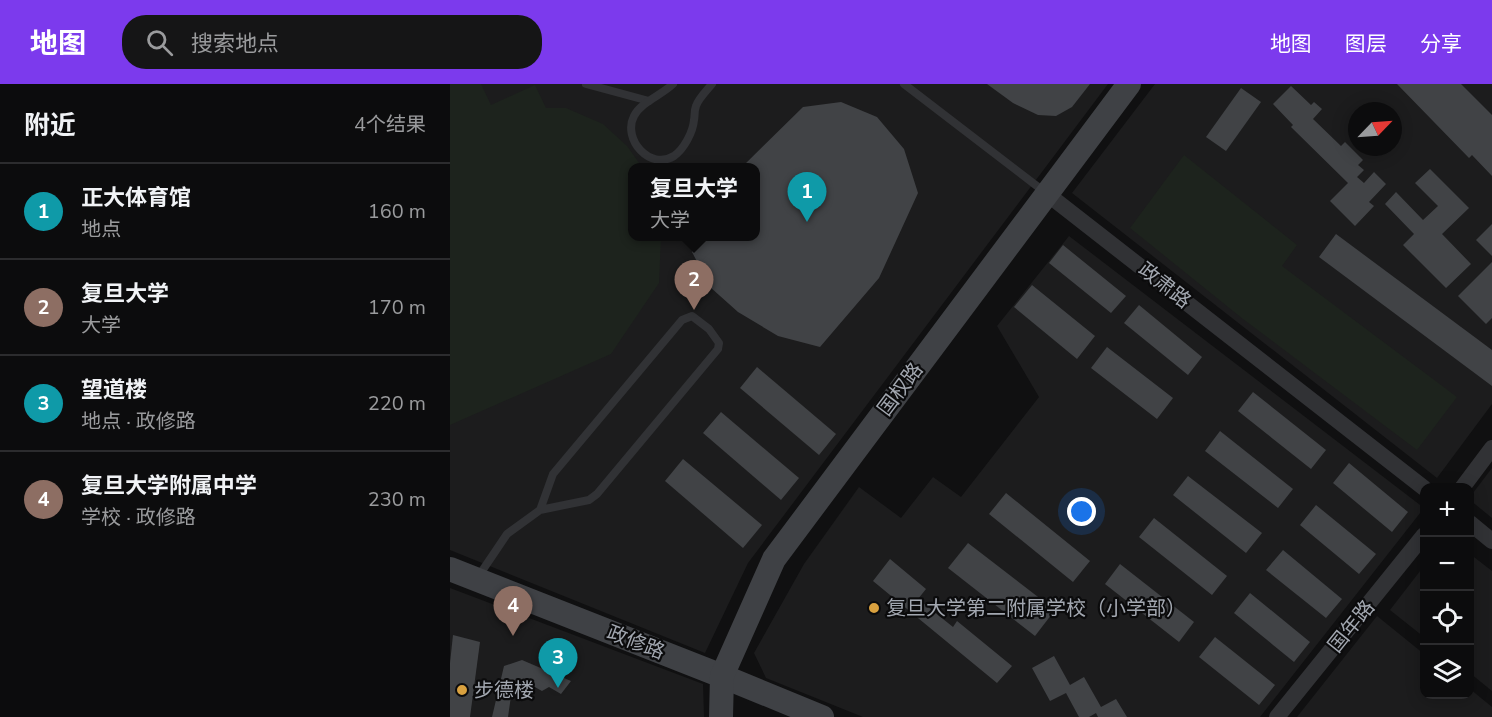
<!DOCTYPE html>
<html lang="zh">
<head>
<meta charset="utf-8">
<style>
	:root { --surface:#0c0c0d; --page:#151516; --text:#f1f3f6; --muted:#9a9b9d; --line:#2c2c2e; --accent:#7c3aed }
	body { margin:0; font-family:"Nunito Sans","Noto Sans SC",sans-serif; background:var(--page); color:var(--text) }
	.controls { position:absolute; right:18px; bottom:18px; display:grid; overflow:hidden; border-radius:12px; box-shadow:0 3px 15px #0003 }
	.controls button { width:54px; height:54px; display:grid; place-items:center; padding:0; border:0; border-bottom:2px solid var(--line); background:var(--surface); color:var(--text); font:30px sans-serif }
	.compass { position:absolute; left:898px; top:18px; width:54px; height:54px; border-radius:50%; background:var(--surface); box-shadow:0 3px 15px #0003; rotate:65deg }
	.you { position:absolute; left:632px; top:428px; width:21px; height:21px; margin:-15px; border:4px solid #fff; border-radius:50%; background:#1a73e8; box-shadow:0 0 0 9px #1a73e833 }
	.badge { display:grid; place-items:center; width:39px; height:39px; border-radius:50%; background:var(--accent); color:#fff; font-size:20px; font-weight:700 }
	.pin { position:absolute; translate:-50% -50px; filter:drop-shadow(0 2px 3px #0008) }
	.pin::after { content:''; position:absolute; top:32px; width:21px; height:18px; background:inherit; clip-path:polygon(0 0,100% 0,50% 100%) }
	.popup { position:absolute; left:178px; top:79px; width:132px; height:78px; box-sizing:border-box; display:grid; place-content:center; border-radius:12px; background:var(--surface); filter:drop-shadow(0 2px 4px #0005); font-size:20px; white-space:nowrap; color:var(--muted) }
	.popup b { font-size:22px; color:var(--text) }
	.popup::after { content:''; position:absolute; left:50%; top:100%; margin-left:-12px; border:12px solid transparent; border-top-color:var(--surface) }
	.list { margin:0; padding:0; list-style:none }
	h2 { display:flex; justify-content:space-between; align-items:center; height:78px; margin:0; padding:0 24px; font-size:26px }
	h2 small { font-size:20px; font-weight:400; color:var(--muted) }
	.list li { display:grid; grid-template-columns:39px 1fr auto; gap:18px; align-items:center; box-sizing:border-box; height:96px; padding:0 24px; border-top:2px solid var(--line) }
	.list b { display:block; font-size:22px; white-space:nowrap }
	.list p { margin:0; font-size:20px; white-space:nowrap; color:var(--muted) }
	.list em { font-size:20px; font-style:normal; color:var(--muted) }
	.icon { flex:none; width:33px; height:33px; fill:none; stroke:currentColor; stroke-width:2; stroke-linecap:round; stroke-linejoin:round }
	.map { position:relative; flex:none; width:1042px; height:633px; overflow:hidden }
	header { display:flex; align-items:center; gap:36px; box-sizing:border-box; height:84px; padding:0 30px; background:var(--accent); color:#fff }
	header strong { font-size:28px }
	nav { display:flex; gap:33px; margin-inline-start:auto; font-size:21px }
	.search { width:420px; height:54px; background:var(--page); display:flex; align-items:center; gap:15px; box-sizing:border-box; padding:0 21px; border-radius:24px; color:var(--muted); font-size:22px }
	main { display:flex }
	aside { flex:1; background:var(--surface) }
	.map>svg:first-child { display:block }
	.built { fill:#1c1c1d; fill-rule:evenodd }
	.green { fill:#1d231d }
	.building { fill:#414346 }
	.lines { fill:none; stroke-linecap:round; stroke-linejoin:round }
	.lane { stroke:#313235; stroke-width:8 }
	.street { stroke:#313235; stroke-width:16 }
	.secondary { stroke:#3f4145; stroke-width:24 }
	.poi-dot { fill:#d9a13f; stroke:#0b0b0c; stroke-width:2 }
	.labels { text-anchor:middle; stroke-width:4.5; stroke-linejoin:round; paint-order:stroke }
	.street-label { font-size:20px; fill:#a2a7b0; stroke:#0b0b0c }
	.poi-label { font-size:20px; fill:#a2a7b0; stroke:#0b0b0c; text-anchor:start }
</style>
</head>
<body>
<header>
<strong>地图</strong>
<div class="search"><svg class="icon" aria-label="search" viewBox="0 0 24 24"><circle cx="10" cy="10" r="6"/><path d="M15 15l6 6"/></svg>搜索地点</div>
<nav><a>地图</a><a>图层</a><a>分享</a></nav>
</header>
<main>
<aside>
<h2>附近<small>4个结果</small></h2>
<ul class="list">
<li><span class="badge" style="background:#0f9aa8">1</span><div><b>正大体育馆</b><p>地点</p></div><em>160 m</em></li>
<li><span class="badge" style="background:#8d6e63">2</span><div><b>复旦大学</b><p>大学</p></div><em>170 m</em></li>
<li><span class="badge" style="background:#0f9aa8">3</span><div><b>望道楼</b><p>地点 · 政修路</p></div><em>220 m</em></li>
<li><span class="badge" style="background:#8d6e63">4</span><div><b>复旦大学附属中学</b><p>学校 · 政修路</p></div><em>230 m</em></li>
</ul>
</aside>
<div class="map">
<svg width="1042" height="633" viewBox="0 0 1042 633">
	<rect width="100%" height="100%" fill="#101011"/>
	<g class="built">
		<path d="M 0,0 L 658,0 L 298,479 L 255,569 L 0,466 ZM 182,83 L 306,83 L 306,152 L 182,152 Z"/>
		<path d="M 705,0 L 1042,0 L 1042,320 L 987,394 L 622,109 ZM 907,27 L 943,27 L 943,63 L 907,63 Z"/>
		<path d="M 619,152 L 974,424 L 810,633 L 413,633 L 316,594 L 304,569 L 354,480 L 409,403 L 451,434 L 483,393 L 511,413 L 589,313 L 547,242 Z"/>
		<path d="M 1042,384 L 1042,434 L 1020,416 L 1020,413 Z"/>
		<path d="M 1020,470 L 1042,487 L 1042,607 L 1020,589 Z"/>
		<path d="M 974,482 L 974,553 L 940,526 Z"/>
		<path d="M 0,504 L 253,600 L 254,633 L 0,633 Z"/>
		<path d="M 927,532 L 974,570 L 974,610 L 1020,610 L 1020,605 L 1042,623 L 1042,633 L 847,633 Z"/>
	</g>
	<g class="green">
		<path d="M 0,0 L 31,0 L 41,21 L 85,1 L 96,24 L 116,24 L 153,40 L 177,62 L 192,83 L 182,83 L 182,152 L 211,153 L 209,199 L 161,270 L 0,341 Z"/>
		<path d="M 734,71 L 847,161 L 832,182 L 1007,313 L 967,366 L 793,235 L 680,144 Z"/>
	</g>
	<g class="building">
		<path d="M 537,0 L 640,0 L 622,23 L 606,32 L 588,31 L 563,19 Z"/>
		<path d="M 947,0 L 1011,0 L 1042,31 L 1042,92 L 1022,71 L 1019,74 Z"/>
		<path d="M 841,2 L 861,21 L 864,18 L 872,25 L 863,35 L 891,62 L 895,58 L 913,76 L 908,81 L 914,86 L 907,93 L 914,99 L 924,88 L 936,100 L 919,118 L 924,122 L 905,142 L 880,117 L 898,99 L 841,43 L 843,41 L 823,20 Z"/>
		<path d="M 791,4 L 811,18 L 776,67 L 756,53 Z"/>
		<path d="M 391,18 L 427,33 L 454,65 L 468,109 L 429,194 L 370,263 L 328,252 L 288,228 L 260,203 L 242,168 L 251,152 L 306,152 L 306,83 L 292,83 L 353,23 Z"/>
		<path d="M 980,85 L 1019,124 L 992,150 L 1021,180 L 996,204 L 953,161 L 964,150 L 935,120 L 946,108 L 973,136 L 988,122 L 965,99 Z"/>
		<path d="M 1042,140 L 1042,172 L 1026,156 Z"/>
		<path d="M 886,150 L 1042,266 L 1042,302 L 869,173 Z"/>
		<path d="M 613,161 L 676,212 L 661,229 L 599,179 Z"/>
		<path d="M 1042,178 L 1042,234 L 1036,240 L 1008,212 Z"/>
		<path d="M 582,201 L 645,252 L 627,275 L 564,223 Z"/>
		<path d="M 689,221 L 752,273 L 738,291 L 674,239 Z"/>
		<path d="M 657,263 L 723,314 L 707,335 L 641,284 Z"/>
		<path d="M 307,283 L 386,350 L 369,371 L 290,304 Z"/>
		<path d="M 803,308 L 876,366 L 861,385 L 788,327 Z"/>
		<path d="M 271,328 L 349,394 L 331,416 L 253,349 Z"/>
		<path d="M 770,347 L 843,405 L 828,424 L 755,367 Z"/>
		<path d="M 233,375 L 312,441 L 293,464 L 215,397 Z"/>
		<path d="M 899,379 L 958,428 L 942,448 L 883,399 Z"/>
		<path d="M 738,392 L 812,449 L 796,469 L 723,411 Z"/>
		<path d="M 556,409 L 640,477 L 623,498 L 539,430 Z"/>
		<path d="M 866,421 L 926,470 L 909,490 L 850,441 Z"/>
		<path d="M 704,434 L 777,492 L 762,511 L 689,453 Z"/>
		<path d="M 518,459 L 605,526 L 585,552 L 498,484 Z"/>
		<path d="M 833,466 L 892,515 L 876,534 L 816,486 Z"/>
		<path d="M 440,475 L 476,505 L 468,515 L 503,543 L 507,537 L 562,582 L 547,599 L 423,497 Z"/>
		<path d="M 670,480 L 744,538 L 729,558 L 655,500 Z"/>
		<path d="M 800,509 L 860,558 L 844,578 L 784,529 Z"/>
		<path d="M 3,551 L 30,558 L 20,633 L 0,633 L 0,579 Z"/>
		<path d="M 765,553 L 825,601 L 809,621 L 749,573 Z"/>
		<path d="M 604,572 L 620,601 L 634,593 L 651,623 L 666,615 L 677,633 L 648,633 L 646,629 L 639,633 L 629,633 L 616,609 L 600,617 L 582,584 Z"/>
		<path d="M 72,576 L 121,597 L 111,610 L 99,603 L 92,607 L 72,596 L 62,605 L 58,633 L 42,633 L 54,582 Z"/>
	</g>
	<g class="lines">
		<g class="lane">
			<path d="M 136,0 L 199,17"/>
			<path d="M 223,0 C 212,11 191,18 184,32 C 172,55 200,87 224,72 C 234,65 243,48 244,36 C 245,32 244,27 246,22 C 248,15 257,6 262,0"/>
			<path d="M 454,0 L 596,109"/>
			<path d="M 28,493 L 57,450 L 90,426 L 139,416 L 147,410 L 268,265 L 269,259 L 259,245 L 242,232 L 232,236 L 103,390 L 90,426"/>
		</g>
		<g class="street">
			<path d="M 596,109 L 974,404"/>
			<path d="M 1012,404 L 1042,364"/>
			<path d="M 1020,439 L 1042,457"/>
			<path d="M 827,633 L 974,451"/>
		</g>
		<g class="secondary">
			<path d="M 0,485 L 272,592 L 372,633"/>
			<path d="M 271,633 L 272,592 L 324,475 L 679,0"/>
		</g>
	</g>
	<g class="poi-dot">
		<circle cx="424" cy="524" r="6"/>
		<circle cx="12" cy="606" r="6"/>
	</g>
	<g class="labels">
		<g class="street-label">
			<text transform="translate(715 201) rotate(38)" y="7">政肃路</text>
			<text transform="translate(450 305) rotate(-53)" y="7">国权路</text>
			<text transform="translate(901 542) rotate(-51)" y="7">国年路</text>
			<text transform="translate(186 558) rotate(21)" y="7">政修路</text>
		</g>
		<g class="poi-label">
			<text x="436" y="531">复旦大学第二附属学校（小学部）</text>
			<text x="24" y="613">步德楼</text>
		</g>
	</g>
</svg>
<div class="controls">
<button>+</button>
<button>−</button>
<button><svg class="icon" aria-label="locate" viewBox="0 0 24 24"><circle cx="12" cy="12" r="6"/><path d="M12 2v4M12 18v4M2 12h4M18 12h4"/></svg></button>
<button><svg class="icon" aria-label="layers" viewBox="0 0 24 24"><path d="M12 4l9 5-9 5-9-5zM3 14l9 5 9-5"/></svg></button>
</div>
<svg class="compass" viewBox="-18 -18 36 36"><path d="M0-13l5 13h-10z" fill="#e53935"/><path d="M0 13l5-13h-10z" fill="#9a9b9d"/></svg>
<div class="you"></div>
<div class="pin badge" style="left:357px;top:138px;background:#0f9aa8">1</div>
<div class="pin badge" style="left:244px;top:226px;background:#8d6e63">2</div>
<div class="popup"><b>复旦大学</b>大学</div>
<div class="pin badge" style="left:108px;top:604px;background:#0f9aa8">3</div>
<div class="pin badge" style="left:63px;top:552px;background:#8d6e63">4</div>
</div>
</main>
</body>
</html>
